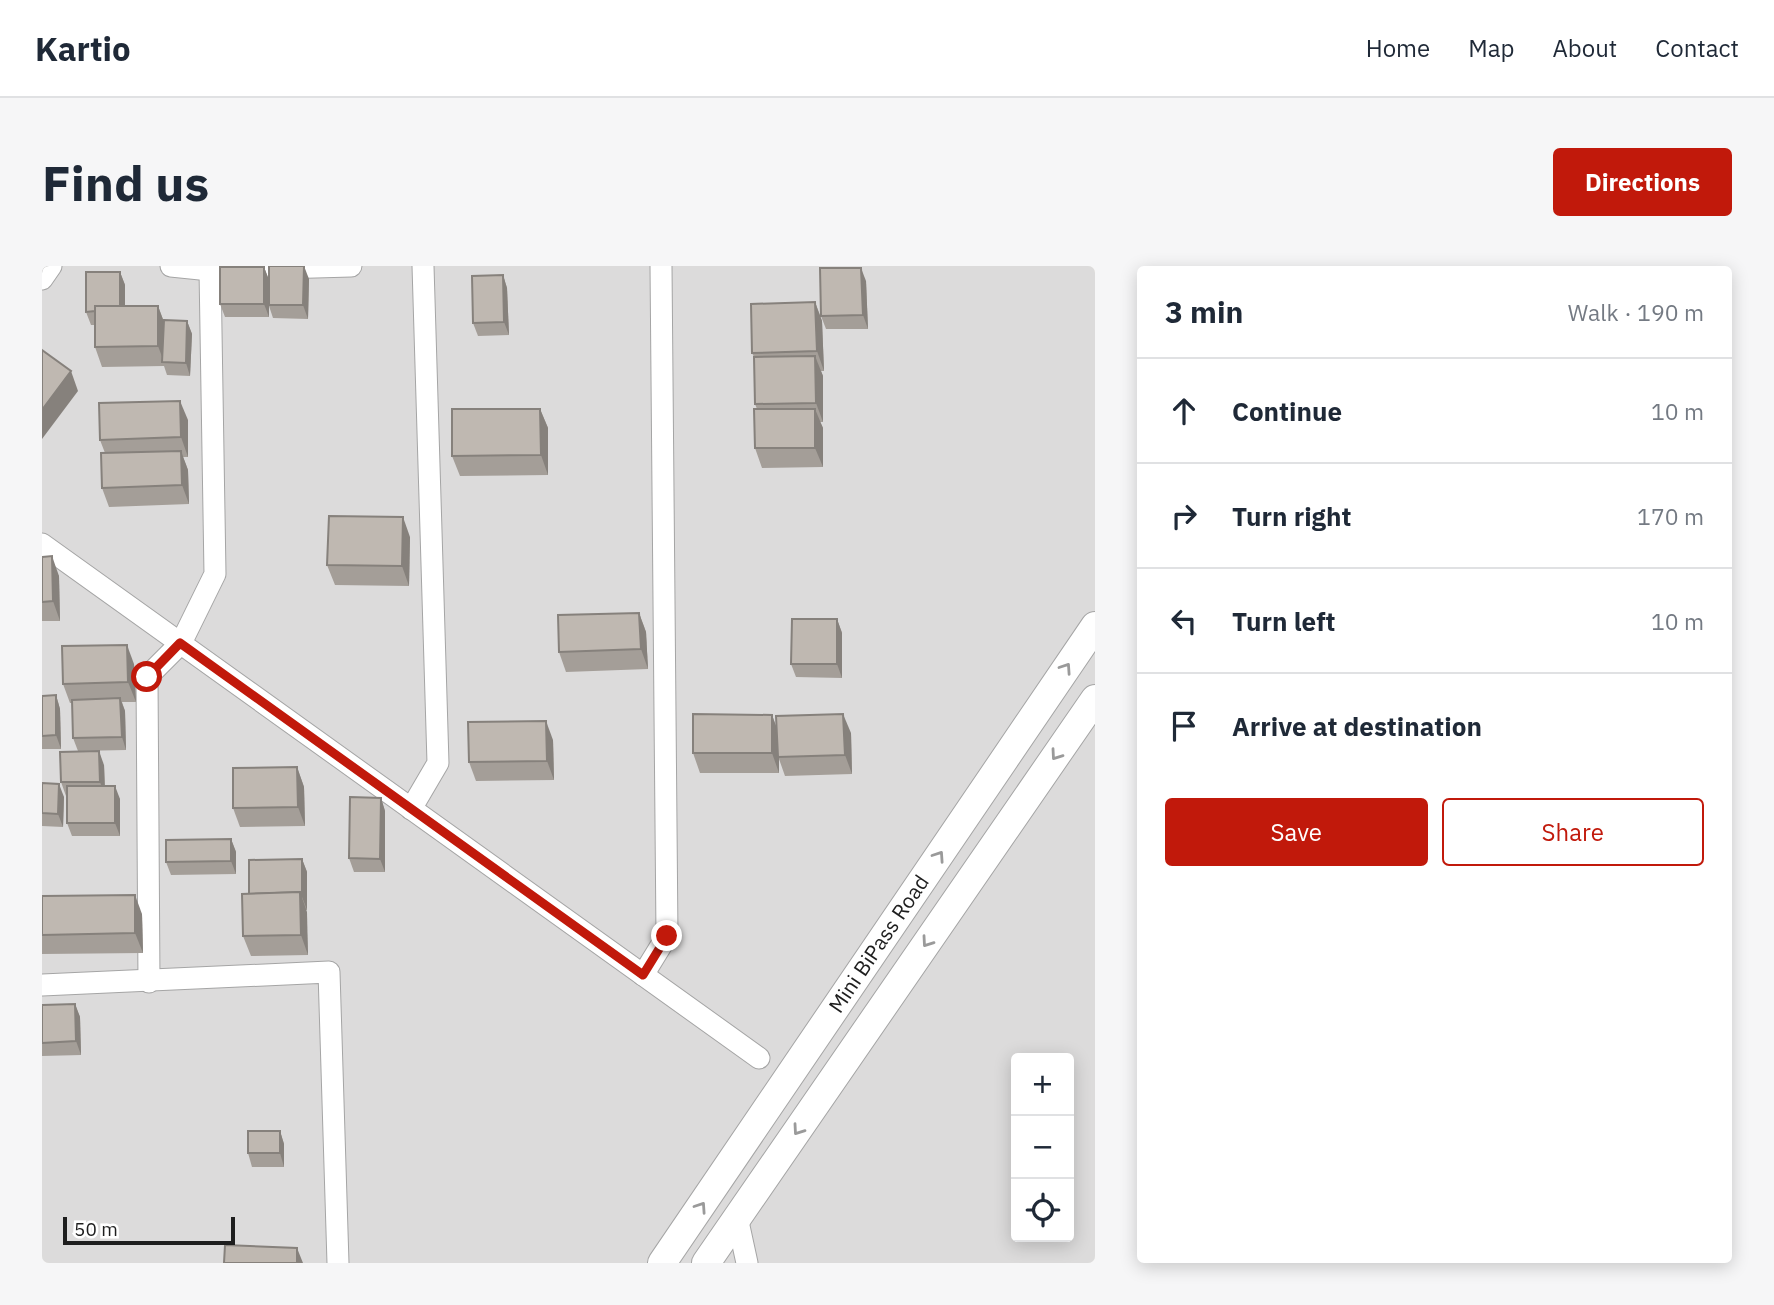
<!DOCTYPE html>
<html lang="en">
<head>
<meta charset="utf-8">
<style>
	:root { --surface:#fff; --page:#f6f6f7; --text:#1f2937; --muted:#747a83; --line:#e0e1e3; --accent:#c1190b }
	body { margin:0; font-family:"IBM Plex Sans",sans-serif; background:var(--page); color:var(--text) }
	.controls { position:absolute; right:21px; bottom:21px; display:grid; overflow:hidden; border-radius:7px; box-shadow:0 4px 18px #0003 }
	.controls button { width:63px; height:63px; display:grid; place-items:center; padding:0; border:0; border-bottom:2px solid var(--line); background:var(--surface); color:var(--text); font:35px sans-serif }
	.scale { position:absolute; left:21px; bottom:18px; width:172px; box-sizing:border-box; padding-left:7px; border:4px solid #1e1e1e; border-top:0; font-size:19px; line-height:24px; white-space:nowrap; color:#1e1e1e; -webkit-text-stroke:5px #fff; paint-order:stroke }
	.stop { position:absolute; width:21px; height:21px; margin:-16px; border:5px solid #c1190b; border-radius:50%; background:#fff }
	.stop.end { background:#c1190b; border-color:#fff; box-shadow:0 2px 7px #0008 }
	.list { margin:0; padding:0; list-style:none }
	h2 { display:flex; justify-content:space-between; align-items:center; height:91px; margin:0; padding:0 28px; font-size:30px }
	h2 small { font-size:23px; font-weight:400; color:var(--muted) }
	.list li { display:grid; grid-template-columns:46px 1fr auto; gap:21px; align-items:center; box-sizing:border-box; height:105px; padding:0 28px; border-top:2px solid var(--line) }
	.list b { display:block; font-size:26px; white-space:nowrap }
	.list em { font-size:23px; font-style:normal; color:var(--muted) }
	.actions { display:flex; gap:14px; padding:21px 28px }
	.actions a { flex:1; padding:16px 0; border:2px solid var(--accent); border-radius:7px; text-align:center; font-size:24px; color:var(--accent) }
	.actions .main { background:var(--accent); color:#fff }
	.icon { flex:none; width:38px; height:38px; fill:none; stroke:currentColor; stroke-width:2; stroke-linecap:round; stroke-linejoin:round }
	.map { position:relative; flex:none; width:1053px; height:997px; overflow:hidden; border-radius:7px }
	header { display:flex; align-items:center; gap:42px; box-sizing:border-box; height:98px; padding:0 35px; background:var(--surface); border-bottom:2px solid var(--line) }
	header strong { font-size:33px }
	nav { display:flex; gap:38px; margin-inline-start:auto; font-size:24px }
	.intro { display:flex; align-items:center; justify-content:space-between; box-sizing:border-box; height:168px; padding:0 42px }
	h1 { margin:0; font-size:49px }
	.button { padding:18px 32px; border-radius:7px; background:var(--accent); color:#fff; font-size:24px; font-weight:700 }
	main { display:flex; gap:42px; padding:0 42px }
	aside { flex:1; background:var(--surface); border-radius:7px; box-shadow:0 4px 18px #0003 }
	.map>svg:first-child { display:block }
	.residential { fill:#dcdbdb; fill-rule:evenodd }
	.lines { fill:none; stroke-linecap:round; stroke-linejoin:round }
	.minor-casing { stroke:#a5a5a5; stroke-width:23 }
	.tertiary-casing { stroke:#a5a5a5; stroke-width:30 }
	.minor { stroke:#fff; stroke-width:21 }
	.tertiary { stroke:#fff; stroke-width:28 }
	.wall { fill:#a49e98 }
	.shaded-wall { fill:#86817c }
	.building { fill:#bfb8b1; stroke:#86817c; stroke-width:2 }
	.oneway { stroke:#9a9a9a }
	.route { stroke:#c1190b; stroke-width:9 }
	.labels { text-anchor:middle; stroke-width:7; stroke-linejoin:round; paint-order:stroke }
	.street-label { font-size:21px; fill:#1e1e1e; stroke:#fff }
</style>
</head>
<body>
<header>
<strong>Kartio</strong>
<nav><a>Home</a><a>Map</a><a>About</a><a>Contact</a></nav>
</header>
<div class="intro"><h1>Find us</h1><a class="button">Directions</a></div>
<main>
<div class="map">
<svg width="1053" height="997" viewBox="0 0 1053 997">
	<rect width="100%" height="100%" fill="#efece5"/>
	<path class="residential" d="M 0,0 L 1053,0 L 1053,997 L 0,997 ZM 974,792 L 1027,792 L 1027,971 L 974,971 Z"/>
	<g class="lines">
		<g class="minor-casing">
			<g id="minor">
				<path d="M 129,0 L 168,4 L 309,0"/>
				<path d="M 0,13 L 9,0"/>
				<path d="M 0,278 L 717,792"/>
				<path d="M 369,543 L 396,497 L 381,0"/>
				<path d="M 601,709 L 625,670 L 619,0"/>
				<path d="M 107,716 L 105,411 L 139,377 L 173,308 L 168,4"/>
				<path d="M 0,719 L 287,706 L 296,997"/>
				<path d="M 695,951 L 705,997"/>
			</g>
		</g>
		<g class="tertiary-casing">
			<g id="tertiary">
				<path d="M 620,997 L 1053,360"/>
				<path d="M 664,997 L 1053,433"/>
			</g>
		</g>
		<use href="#minor" class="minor"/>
		<use href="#tertiary" class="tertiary"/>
	</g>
	<g class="wall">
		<path d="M 222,1 L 227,14 L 267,13 L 266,53 L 231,52 L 227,40 L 227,51 L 183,51 L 178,38 Z"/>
		<path d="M 78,6 L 83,19 L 83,40 L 116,40 L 122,56 L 145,55 L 150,68 L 148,110 L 125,109 L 122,100 L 60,101 L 53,81 L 53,59 L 49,59 L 44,46 Z"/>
		<path d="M 461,9 L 465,22 L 467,69 L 436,70 L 431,57 Z"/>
		<path d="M 824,15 L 826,63 L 784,63 L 779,50 Z"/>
		<path d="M 773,36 L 780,55 L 782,105 L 779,105 L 781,110 L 781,156 L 778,156 L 781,162 L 781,201 L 720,202 L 713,182 L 715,143 L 713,138 L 712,91 L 710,87 Z"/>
		<path d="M 498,143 L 506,162 L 506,209 L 418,210 L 410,190 Z"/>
		<path d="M 146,154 L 146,191 L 141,191 L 146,204 L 147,238 L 67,241 L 60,222 L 63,187 L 58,174 Z"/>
		<path d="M 368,271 L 367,320 L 293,319 L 285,299 Z"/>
		<path d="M 0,291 L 17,310 L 18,355 L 0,355 Z"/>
		<path d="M 597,347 L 604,366 L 606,403 L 524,406 L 517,386 Z"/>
		<path d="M 795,353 L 800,367 L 800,412 L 754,411 L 749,398 Z"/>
		<path d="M 92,398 L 94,436 L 80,436 L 83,445 L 84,484 L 36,485 L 31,472 L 30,437 L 28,437 L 21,418 Z"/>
		<path d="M 14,429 L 18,443 L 19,483 L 0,483 L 0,430 Z"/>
		<path d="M 730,449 L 735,463 L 809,467 L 810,508 L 743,510 L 737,493 L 737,507 L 658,507 L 651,487 Z"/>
		<path d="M 511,474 L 512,514 L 434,515 L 427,496 Z"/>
		<path d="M 62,499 L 63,520 L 78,533 L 78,570 L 30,570 L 25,557 L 25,530 L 24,530 L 19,516 Z"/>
		<path d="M 255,501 L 262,521 L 263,560 L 198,561 L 191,542 Z"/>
		<path d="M 0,517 L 22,531 L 21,561 L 0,560 Z"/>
		<path d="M 339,532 L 343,545 L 343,606 L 312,606 L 307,592 Z"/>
		<path d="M 189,573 L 194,586 L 194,608 L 129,609 L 124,596 Z"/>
		<path d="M 260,593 L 265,606 L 265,644 L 264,644 L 266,689 L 209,690 L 201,670 Z"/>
		<path d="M 0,630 L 100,648 L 101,687 L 0,688 Z"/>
		<path d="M 33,738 L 38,751 L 39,789 L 0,790 L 0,739 Z"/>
		<path d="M 238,865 L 242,878 L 242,901 L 210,901 L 206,887 Z"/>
	</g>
	<g class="shaded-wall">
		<path d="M 262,0 L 267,13 L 266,53 L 261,39 Z"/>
		<path d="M 222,1 L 227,14 L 227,51 L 222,38 Z"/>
		<path d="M 819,2 L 824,15 L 826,63 L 821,49 Z"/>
		<path d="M 78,6 L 83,19 L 83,58 L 78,45 Z"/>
		<path d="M 461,9 L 465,22 L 467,69 L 462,56 Z"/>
		<path d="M 773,36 L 780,55 L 782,105 L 775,85 Z"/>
		<path d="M 116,40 L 123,59 L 122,96 L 116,80 Z"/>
		<path d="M 145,55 L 150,68 L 148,110 L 144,97 Z"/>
		<path d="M 773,90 L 781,110 L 781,156 L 774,137 Z"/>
		<path d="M 29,105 L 36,125 L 0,173 L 0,144 Z"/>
		<path d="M 138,135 L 146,154 L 146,191 L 139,171 Z"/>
		<path d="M 498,143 L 506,162 L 506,209 L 499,189 Z"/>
		<path d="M 773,143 L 781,162 L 781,201 L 773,182 Z"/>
		<path d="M 139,185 L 146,204 L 147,238 L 140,219 Z"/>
		<path d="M 361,251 L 368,271 L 367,320 L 360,300 Z"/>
		<path d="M 10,290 L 17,310 L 18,355 L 11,335 Z"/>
		<path d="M 597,347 L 604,366 L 606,403 L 599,383 Z"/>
		<path d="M 795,353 L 800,367 L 800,412 L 795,398 Z"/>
		<path d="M 85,379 L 92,398 L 94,436 L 86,416 Z"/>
		<path d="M 14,429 L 18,443 L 19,483 L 14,469 Z"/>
		<path d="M 78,432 L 83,445 L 84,484 L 80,471 Z"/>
		<path d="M 801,448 L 809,467 L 810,508 L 803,489 Z"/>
		<path d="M 730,449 L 737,468 L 737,507 L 730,487 Z"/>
		<path d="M 504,455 L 511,474 L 512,514 L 505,495 Z"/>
		<path d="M 57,485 L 62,499 L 63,529 L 58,516 Z"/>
		<path d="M 255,501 L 262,521 L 263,560 L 256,541 Z"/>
		<path d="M 17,518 L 22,531 L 21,561 L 16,548 Z"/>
		<path d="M 73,520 L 78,533 L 78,570 L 73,557 Z"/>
		<path d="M 339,532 L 343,545 L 343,606 L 338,593 Z"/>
		<path d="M 189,573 L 194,586 L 194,608 L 189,595 Z"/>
		<path d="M 260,593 L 265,606 L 265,644 L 260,631 Z"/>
		<path d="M 258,626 L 265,646 L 266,689 L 259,669 Z"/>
		<path d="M 93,629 L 100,648 L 101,687 L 93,667 Z"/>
		<path d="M 33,738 L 38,751 L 39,789 L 34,775 Z"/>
		<path d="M 238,865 L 242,878 L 242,901 L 238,887 Z"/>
		<path d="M 255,982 L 261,997 L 255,997 Z"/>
	</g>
	<g class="building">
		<path d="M 227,0 L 262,0 L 261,39 L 227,39 Z"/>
		<rect x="178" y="1" width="44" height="37"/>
		<path d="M 778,2 L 819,2 L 821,49 L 779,50 Z"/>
		<path d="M 44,6 L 78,6 L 78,40 L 53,40 L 53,45 L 44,46 Z"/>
		<path d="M 461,9 L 462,56 L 431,57 L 430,10 Z"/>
		<path d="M 773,36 L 775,85 L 710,87 L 709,38 Z"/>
		<path d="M 53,40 L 116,40 L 116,80 L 53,81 Z"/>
		<path d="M 122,54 L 145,55 L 144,97 L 120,96 Z"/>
		<path d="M 0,84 L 29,105 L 0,144 Z"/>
		<path d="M 773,90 L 774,137 L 713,138 L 712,91 Z"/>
		<path d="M 138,135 L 139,171 L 58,174 L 57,137 Z"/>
		<path d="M 410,143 L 498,143 L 499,189 L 410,190 Z"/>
		<path d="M 712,143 L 773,143 L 773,182 L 713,182 Z"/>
		<path d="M 139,185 L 140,219 L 60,222 L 59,187 Z"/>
		<path d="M 287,250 L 361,251 L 360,300 L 285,299 Z"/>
		<path d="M 10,290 L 11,335 L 0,336 L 0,291 Z"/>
		<path d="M 597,347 L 599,383 L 517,386 L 516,349 Z"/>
		<path d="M 750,353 L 795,353 L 795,398 L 749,398 Z"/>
		<path d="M 85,379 L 86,416 L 21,418 L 20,380 Z"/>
		<path d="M 14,429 L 14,469 L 0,470 L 0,430 Z"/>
		<path d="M 78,432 L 80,471 L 31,472 L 30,434 Z"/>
		<path d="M 651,448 L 730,449 L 730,487 L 651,487 Z"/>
		<path d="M 801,448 L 803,489 L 736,491 L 734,450 Z"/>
		<path d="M 504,455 L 505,495 L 427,496 L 426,456 Z"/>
		<path d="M 57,485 L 58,516 L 19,516 L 18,486 Z"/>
		<path d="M 255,501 L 256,541 L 191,542 L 191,502 Z"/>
		<path d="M 0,517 L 17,518 L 16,548 L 0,547 Z"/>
		<rect x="25" y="520" width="48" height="37"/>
		<path d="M 308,531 L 339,532 L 338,593 L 307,592 Z"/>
		<path d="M 189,573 L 189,595 L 124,596 L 124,574 Z"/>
		<path d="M 260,593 L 260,631 L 258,626 L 207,628 L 207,594 Z"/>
		<path d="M 258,626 L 259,669 L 201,670 L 200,628 Z"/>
		<path d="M 93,629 L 93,667 L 0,669 L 0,630 Z"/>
		<path d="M 33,738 L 34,775 L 0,777 L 0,739 Z"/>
		<rect x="206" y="865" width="32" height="22"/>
		<path d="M 183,979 L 255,982 L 255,997 L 182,997 Z"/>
	</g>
	<defs><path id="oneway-chevron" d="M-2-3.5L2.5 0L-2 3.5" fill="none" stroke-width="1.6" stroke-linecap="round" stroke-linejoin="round" transform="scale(1.75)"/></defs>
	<g class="oneway">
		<use href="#oneway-chevron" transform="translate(1024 402) rotate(-56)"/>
		<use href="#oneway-chevron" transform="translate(1014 489) rotate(125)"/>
		<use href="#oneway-chevron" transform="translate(897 590) rotate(-56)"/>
		<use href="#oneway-chevron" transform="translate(885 676) rotate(125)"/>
		<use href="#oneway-chevron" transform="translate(756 864) rotate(125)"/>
		<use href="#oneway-chevron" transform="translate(659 941) rotate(-56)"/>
	</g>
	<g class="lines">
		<path class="route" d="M 105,411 L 138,377 L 601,709 L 625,670"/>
	</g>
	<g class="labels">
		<g class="street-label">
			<text transform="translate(837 678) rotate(-56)" y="7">Mini BiPass Road</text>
		</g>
	</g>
</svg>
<div class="controls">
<button>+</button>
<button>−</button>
<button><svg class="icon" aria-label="locate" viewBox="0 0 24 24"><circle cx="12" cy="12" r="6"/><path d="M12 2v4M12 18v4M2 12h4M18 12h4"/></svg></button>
</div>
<div class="scale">50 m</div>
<div class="stop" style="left:105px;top:411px"></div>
<div class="stop end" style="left:625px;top:670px"></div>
</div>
<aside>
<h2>3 min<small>Walk · 190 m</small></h2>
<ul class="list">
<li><svg class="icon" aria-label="ahead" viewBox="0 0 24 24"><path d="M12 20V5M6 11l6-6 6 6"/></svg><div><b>Continue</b></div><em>10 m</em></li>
<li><svg class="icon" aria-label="right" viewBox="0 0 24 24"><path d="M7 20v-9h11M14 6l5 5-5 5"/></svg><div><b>Turn right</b></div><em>170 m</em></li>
<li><svg class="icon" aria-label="left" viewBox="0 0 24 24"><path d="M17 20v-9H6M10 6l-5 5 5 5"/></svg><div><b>Turn left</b></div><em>10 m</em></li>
<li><svg class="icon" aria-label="arrive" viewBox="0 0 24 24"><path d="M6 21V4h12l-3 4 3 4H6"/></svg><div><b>Arrive at destination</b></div></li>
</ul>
<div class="actions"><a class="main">Save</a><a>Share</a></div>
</aside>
</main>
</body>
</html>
